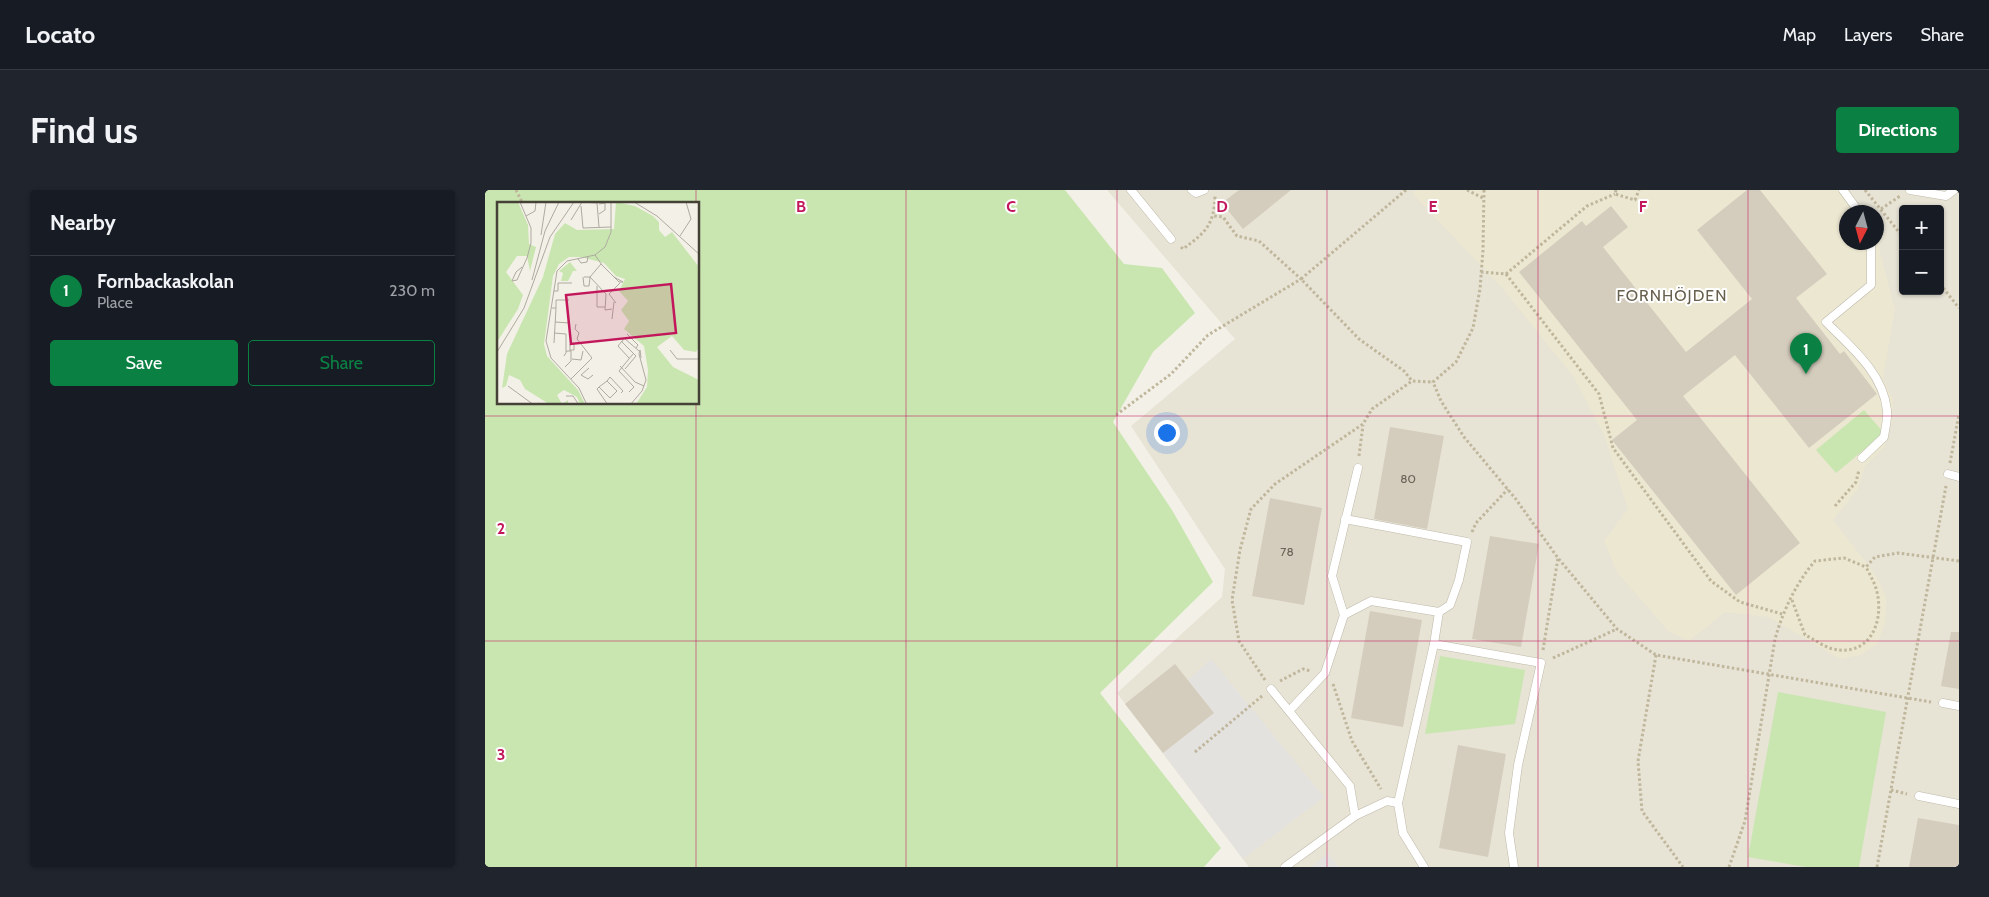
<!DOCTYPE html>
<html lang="en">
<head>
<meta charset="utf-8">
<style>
	:root { --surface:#171b24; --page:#20242c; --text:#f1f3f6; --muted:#9ea1a6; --line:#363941; --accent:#0b8043 }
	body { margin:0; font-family:Cabin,sans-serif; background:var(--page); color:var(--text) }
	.controls { position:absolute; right:15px; top:15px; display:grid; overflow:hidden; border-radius:5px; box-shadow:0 1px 4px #0004 }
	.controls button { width:45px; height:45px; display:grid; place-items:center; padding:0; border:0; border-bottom:1px solid var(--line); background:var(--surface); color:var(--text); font:25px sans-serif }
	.compass { position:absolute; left:1354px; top:15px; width:45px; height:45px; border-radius:50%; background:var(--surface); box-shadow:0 1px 4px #0004; rotate:186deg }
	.you { position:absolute; left:681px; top:242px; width:18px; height:18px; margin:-12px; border:4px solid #fff; border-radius:50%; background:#1a73e8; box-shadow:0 0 0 8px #1a73e833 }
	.badge { display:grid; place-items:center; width:32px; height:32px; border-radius:50%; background:var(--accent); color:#fff; font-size:16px; font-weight:700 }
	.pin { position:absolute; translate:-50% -41px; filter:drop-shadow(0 1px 2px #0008) }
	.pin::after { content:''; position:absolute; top:26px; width:18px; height:15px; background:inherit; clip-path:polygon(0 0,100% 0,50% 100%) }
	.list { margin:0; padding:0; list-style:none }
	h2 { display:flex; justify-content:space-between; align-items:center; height:65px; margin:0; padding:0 20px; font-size:21px }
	h2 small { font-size:16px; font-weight:400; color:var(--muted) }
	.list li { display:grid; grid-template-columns:32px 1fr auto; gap:15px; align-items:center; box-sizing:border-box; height:70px; padding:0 20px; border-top:1px solid var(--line) }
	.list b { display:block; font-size:19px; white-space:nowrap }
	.list p { margin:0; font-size:16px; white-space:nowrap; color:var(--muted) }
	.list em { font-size:16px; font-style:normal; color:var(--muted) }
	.actions { display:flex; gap:10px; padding:15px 20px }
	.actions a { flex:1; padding:11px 0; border:1px solid var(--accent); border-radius:5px; text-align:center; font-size:18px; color:var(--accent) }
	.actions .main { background:var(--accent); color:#fff }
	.map { position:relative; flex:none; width:1474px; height:677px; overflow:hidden; border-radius:5px }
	header { display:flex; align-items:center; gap:30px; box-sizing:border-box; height:70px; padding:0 25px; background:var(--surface); border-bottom:1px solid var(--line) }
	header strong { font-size:24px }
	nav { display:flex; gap:28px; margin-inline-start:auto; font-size:18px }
	.intro { display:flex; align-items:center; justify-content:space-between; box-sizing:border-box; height:120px; padding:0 30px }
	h1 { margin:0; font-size:35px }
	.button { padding:12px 22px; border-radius:5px; background:var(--accent); color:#fff; font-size:18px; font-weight:700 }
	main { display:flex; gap:30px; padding:0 30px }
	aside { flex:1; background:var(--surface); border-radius:5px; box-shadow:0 1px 4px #0004 }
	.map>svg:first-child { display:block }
	.residential { fill:#e7e3d5; fill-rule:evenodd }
	.education { fill:#ece7d1 }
	.green { fill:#c9e6b1; fill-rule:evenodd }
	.parking { fill:#e4e2df }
	.building { fill:#d4cdbd }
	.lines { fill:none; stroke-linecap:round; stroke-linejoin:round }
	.service-casing { stroke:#beb9aa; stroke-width:9 }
	.path { stroke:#bfb69c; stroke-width:3; stroke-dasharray:2.5 2.5; stroke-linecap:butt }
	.service { stroke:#fff; stroke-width:8 }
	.grid { fill:none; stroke:#c2185b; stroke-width:1; stroke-opacity:0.55 }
	.labels { text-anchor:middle; stroke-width:4; stroke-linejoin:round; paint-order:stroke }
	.number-label { font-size:12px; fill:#6a6458 }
	.neighbourhood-label { font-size:16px; letter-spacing:1px; fill:#68604e; stroke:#fff }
	.inset-road { fill:none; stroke:#aeaaa0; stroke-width:1 }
	.view { fill:#c2185b; fill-opacity:0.15; stroke:#c2185b; stroke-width:2.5 }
	.inset-edge { fill:none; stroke:#464136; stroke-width:2.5 }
	.grid-label { font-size:16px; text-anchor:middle; font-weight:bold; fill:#c2185b; stroke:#fff; stroke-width:4; stroke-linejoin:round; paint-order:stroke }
</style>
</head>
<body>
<header>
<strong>Locato</strong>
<nav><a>Map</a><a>Layers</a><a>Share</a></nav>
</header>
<div class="intro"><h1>Find us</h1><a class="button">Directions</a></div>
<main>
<aside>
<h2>Nearby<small></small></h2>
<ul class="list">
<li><span class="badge">1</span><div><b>Fornbackaskolan</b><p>Place</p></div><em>230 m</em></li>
</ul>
<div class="actions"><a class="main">Save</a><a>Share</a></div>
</aside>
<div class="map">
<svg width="1474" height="677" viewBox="0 0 1474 677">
	<rect width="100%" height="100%" fill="#f3f0e7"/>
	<path class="residential" d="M 622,0 L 1474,0 L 1474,677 L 764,677 L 632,503 L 737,407 L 740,379 L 646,236 L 750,149 ZM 1418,19 L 1455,19 L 1455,101 L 1418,101 ZM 1362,22 L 1392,22 L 1392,52 L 1362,52 Z"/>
	<path class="education" d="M 931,0 L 1361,0 L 1379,22 L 1362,22 L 1362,52 L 1392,52 L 1392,50 L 1410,120 L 1398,189 L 1408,210 L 1407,233 L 1400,256 L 1380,276 L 1373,299 L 1348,330 L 1388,381 L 1401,406 L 1401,430 L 1393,453 L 1376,465 L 1355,469 L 1283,427 L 1240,422 L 1204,451 L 1183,441 L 1132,382 L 1119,351 L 1143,319 L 1119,245 L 1088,186 L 1017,98 L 927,3 Z"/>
	<g class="green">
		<path d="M 0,0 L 580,0 L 639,74 L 677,78 L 710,123 L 668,162 L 628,232 L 687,320 L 728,392 L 615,503 L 736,658 L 719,677 L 0,677 ZM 14,14 L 214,14 L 214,214 L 14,214 Z"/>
		<path d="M 1379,220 L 1399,243 L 1351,283 L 1331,260 Z"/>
		<path d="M 955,466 L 1040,480 L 1030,534 L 940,544 Z"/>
		<path d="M 1293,502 L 1401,522 L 1374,677 L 1321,677 L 1263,667 Z"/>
	</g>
	<g class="parking">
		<path d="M 726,469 L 839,607 L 758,669 L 678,563 L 728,523 L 703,490 Z"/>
		<path d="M 843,663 L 854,677 L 826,677 Z"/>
	</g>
	<g class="building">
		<path d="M 754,0 L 806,0 L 758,39 L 737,13 Z"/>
		<path d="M 1262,0 L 1275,0 L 1342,84 L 1311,108 L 1355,164 L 1359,161 L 1392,204 L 1324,258 L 1250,165 L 1198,206 L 1315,353 L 1251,405 L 1127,250 L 1152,230 L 1034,82 L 1097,31 L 1101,36 L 1126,16 L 1143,37 L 1118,57 L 1201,162 L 1267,109 L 1212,40 Z"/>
		<path d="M 905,237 L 959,246 L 942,339 L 889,329 Z"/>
		<path d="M 785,308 L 837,318 L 819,415 L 767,406 Z"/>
		<path d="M 1005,346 L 1054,354 L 1036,457 L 987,449 Z"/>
		<path d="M 885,421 L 937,430 L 918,537 L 866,528 Z"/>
		<path d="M 1466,442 L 1474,442 L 1474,499 L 1456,496 Z"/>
		<path d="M 690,474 L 729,523 L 678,563 L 640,514 Z"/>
		<path d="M 973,555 L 1021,564 L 1003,667 L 954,658 Z"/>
		<path d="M 1433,628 L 1474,635 L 1474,677 L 1424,677 Z"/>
	</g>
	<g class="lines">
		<g class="service-casing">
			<g id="service">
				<path d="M 646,0 L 686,49"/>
				<path d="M 707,0 L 711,3 L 719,0"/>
				<path d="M 1358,0 L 1374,22"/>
				<path d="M 1425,0 L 1461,6 L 1469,0"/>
				<path d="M 1377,268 L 1399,247 C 1400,239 1403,229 1402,220 C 1398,183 1366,157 1341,132 L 1386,95 L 1386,52"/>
				<path d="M 1463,284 L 1474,287"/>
				<path d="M 860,329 L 982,352 L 974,390 L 965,415 L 954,422"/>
				<path d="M 859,425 L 886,411 L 954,422 L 949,454 L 913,613 L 918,643 L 939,677"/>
				<path d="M 949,454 L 1056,473 L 1033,575 L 1024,643 L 1029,677"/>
				<path d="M 786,499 L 865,596 L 870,626 L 800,677"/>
				<path d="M 1458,513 L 1474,516"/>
				<path d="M 805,520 L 840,483 L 859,425 L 847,386 L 873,278"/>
				<path d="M 1434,606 L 1474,614"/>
				<path d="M 870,626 L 902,611 L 913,613"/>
			</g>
		</g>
		<g class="path">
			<path d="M 31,0 L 38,14"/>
			<path d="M 921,0 L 816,89 L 874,149 L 919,181 L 927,191"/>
			<path d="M 982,0 L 998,8"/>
			<path d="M 999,0 L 998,60 L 995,99 L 988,138 L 971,172 L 948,192 L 956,211 L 979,247 L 1030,308 L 1073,368 L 1132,439 L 1171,465 L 1446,512"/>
			<path d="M 1131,0 L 1130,4 L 1150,10 L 1154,0"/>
			<path d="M 1380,0 L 1418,47"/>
			<path d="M 1396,19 L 1415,6"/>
			<path d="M 696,57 L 698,59 C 721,42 729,35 730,6"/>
			<path d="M 996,82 L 1021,84 L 1102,16 L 1130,4"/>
			<path d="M 1021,84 L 1114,204 L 1128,258 L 1226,391 L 1255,412 L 1297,424"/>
			<path d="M 1455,94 L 1474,118"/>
			<path d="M 631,225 L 686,184 L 723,145 L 816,89 L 774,51 L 752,46 L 738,27 L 729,26"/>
			<path d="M 874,266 L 878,235"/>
			<path d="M 1465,273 L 1474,224"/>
			<path d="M 1350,316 L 1371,292 L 1374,280"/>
			<path d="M 987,342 L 991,333 L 1023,299"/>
			<path d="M 1307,410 L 1320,445 C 1329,449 1339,457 1348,459 C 1385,467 1399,432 1392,402 C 1390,393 1385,385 1381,377"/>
			<path d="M 1058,460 L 1073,368"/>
			<path d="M 1171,465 L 1153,571 L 1157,621 L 1198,677"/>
			<path d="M 1068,468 L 1132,439"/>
			<path d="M 780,490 L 754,451 L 747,410 L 755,360 L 766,319 L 790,294 L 878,234 L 887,219 L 927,191 L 948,192"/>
			<path d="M 795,491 L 818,479 L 826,481"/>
			<path d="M 848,494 L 867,551 L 896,599"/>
			<path d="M 710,562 L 777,506"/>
			<path d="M 1406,600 L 1422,604"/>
			<path d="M 1244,677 L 1260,631 L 1290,449 C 1298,421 1311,393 1330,371 L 1359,368 L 1381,377 L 1390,367 L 1413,363 L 1474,371"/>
			<path d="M 1392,677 L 1461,296"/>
		</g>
		<use href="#service" class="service"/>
	</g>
	<path class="grid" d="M 211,0 L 211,14M 421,0 L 421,677M 632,0 L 632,677M 842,0 L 842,677M 1053,0 L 1053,677M 1263,0 L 1263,677M 211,214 L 211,677M 0,226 L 1474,226M 0,451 L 1474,451"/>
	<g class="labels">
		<g class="number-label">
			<text x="923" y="293">80</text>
			<text x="802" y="366">78</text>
		</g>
		<g class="neighbourhood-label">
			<text x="1187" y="111">FORNHÖJDEN</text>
		</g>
	</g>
	<g transform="translate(12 12)">
		<rect width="202" height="202" fill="#f3f0e7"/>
		<path d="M 0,0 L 21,0 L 31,23 L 32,42 L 39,45 L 33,69 L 30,54 L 20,54 L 9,70 L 26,93 L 21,107 L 0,140 ZM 119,0 L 138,4 L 156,14 L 162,20 L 162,28 L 168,35 L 175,30 L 202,65 L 202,146 L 199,150 L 187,148 L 175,134 L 160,145 L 176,165 L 202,178 L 202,202 L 139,202 L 150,185 L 151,168 L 147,144 L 127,127 L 132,119 L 124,108 L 131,99 L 122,89 L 128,77 L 119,74 L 107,61 L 84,55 L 72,55 L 62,62 L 56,74 L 47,142 L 50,154 L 81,188 L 88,202 L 83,202 L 80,195 L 67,188 L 60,193 L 65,202 L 71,198 L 71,202 L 52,202 L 28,187 L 23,178 L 12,173 L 9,184 L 5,186 L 10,152 L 46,75 L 58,32 L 68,21 L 80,28 L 117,27 ZM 73,60 L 80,69 L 76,69 L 71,79 L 64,79 L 66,71 L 62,69 Z" fill="#c9e6b1"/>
		<path class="inset-road" d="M 23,0 L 34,26 L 34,41 L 30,56 L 20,78 L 15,79 L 19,70 L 25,65M 137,0 L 160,14 L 203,53M 102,2 L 108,1 L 108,8 L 102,12M 84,4 L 86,26 L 114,25M 29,14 L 38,9 L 39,0M 74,18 L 85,0 L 100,1 L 102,25M 44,33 L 49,0M 183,34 L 194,17 L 189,0M 98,53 L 105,63 L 122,80 L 126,80 L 117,75M 81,57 L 84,61 L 90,60 L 91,55M 104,62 L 93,75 L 109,92 L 108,108 L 115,107M 86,75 L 87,84 L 92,84 L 93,75 L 87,75M 35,78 L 48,29 L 62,0M 100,84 L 100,105 L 108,105M 57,89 L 61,89 L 61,81 L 75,81M 119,101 L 112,92 L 123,81M 55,106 L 59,106 L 57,141M 59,106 L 59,98 L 72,98M 115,117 L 117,100M 58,120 L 73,121M 57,131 L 69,132 L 69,150M 130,132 L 141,143 L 139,146M 127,136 L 125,140 L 139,154 L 128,167M 127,136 L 142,149M 125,139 L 121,144 L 132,156M 173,148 L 180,157 L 203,157M 73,149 L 73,142 L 77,141 L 77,148 L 73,148M 0,150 L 27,106 L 53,35 L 77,0M 67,154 L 70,149 L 74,149 L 74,159 L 68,165M 75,157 L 84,158 L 86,149M 123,164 L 138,180 L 147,184M 92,166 L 84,173 L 91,177 L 96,173M 74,177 L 95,156 L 80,137 L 82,131 L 78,127 L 79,122M 110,179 L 113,175 L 126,189 L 124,191M 11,184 L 37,203M 102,185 L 110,179 L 120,189 L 113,196 L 102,185 L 100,187 L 111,203M 132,190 L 137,185 L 122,169 L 136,152M 69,194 L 76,194 L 82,203M 90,203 L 82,186 L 54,156 L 49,139 L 60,69 L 70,59 L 98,53 L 108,45 L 114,30 L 114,0M 133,203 L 145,189 L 149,178 L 142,152 L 143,148 L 144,156"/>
		<path class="view" d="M 174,82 L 179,131 L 74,142 L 69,93 Z"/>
		<rect width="202" height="202" class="inset-edge"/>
	</g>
	<g class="grid-label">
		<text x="316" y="22">B</text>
		<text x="526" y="22">C</text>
		<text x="737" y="22">D</text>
		<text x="948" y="22">E</text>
		<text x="1158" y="22">F</text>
		<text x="16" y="344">2</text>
		<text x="16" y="570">3</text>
	</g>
</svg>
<div class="controls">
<button>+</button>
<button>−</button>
</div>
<svg class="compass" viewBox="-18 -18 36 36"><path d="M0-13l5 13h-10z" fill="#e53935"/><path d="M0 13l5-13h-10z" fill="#9ea1a6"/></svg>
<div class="you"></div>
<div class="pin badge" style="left:1321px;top:184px">1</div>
</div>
</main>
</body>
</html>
